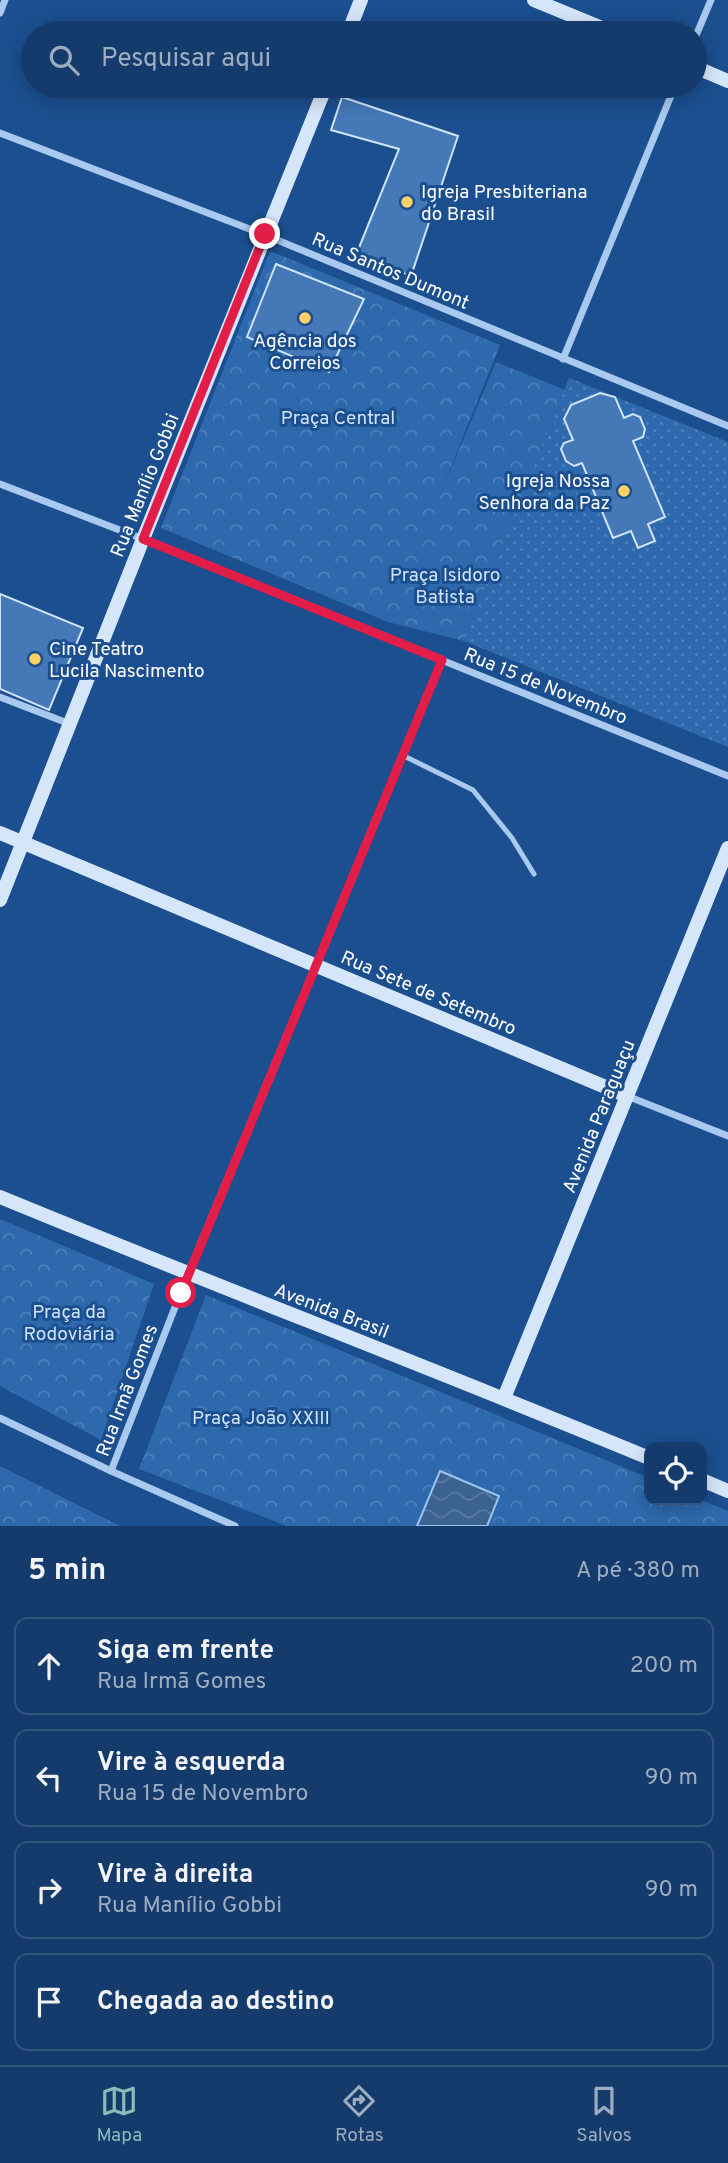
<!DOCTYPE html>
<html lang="pt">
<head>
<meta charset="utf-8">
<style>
	:root { --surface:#143b6b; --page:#1d4271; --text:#f1f3f6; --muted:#9dadc1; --line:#33557e; --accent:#8bbbb9 }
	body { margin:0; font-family:Overpass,sans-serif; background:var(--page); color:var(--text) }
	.controls { position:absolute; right:21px; bottom:21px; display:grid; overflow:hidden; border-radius:14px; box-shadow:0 4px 18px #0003 }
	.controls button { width:63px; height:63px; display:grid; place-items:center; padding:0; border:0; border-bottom:2px solid var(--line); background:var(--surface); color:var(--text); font:35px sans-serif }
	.stop { position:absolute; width:21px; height:21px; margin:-16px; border:5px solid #e11d48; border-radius:50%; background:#fff }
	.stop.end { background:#e11d48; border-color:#fff; box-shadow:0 2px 7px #0008 }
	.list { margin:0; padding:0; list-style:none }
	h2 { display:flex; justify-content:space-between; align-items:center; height:91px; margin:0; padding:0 28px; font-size:30px }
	h2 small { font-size:23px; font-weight:400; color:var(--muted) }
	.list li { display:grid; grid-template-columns:46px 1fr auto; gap:21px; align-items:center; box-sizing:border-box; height:98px; margin:0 14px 14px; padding:0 14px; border:2px solid var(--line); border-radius:14px }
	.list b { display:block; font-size:26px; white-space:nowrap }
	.list p { margin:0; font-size:23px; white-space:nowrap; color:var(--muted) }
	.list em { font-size:23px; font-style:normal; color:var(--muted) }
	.icon { flex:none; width:38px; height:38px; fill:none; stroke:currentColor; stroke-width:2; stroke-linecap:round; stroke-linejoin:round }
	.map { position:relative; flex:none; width:728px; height:1526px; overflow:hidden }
	.search { position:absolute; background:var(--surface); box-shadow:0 4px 18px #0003; left:21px; right:21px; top:21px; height:77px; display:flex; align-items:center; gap:18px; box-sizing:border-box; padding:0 24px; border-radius:38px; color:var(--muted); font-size:26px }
	.sheet { height:539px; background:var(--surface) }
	nav { display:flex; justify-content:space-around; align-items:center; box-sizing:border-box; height:98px; border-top:2px solid var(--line); background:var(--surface); font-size:19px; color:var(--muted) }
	nav a { display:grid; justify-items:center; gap:4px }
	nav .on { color:var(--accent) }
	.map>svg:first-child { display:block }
	.forest { fill:url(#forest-crowns) }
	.garden { fill:url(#garden-dots) }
	.water { fill:url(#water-waves); stroke:#9cc4f0; stroke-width:2 }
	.building { fill:#4478b7; stroke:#cfe3fa; stroke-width:2 }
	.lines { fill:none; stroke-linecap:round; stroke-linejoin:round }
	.lane { stroke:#a9c9ee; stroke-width:5 }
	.street { stroke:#a9c9ee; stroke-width:7 }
	.secondary { stroke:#d6e6fa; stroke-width:14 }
	.route { stroke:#e11d48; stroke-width:9 }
	.poi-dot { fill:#ffd166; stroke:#1b4f8f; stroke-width:2.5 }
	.labels { text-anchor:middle; stroke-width:6; stroke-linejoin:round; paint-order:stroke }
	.poi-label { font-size:19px; fill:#fff; stroke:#1b4f8f; text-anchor:start }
	.street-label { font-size:19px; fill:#fff; stroke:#1b4f8f }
	.park-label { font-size:19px; fill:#cfe3fa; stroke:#1b4f8f }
</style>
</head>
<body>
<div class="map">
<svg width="728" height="1526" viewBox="0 0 728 1526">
	<defs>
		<pattern id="forest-crowns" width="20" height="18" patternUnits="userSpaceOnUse" patternTransform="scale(1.75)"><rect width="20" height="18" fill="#2e69ad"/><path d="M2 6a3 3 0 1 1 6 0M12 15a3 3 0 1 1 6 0" fill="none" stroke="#4d80b9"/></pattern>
		<pattern id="garden-dots" width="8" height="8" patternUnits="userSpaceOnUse" patternTransform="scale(1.75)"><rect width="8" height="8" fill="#2e69ad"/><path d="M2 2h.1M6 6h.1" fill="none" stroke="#4d80b9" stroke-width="1.8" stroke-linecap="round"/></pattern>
		<pattern id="water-waves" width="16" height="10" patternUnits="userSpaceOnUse" patternTransform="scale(1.75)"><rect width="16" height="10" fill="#3c6290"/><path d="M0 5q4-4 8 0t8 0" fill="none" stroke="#597aa1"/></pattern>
	</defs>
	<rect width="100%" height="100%" fill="#1b4f8f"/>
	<g class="forest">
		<path d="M 270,251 L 500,345 L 438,499 L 496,362 L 565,390 L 464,641 L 388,622 L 161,528 Z"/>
		<path d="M 0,1219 L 154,1284 L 101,1440 L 0,1386 Z"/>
		<path d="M 206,1295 L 649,1478 L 649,1500 L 701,1500 L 728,1511 L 728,1526 L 287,1526 L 139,1469 Z"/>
		<path d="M 0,1466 L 120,1526 L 0,1526 Z"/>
	</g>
	<path class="garden" d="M 569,378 L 728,442 L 728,747 L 464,641 Z"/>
	<path class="water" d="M 440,1471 L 499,1496 L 487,1526 L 417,1526 Z"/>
	<g class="building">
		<path d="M 342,97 L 458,136 L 411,276 L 356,255 L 399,149 L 331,130 Z"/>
		<path d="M 276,264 L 364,299 L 329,372 L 247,337 Z"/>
		<path d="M 600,393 L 615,397 L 624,418 L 633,414 L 640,417 L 645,429 L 643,437 L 633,441 L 665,517 L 648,524 L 655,541 L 638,548 L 631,531 L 613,538 L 582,463 L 574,466 L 566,461 L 561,449 L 564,443 L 573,440 L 564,419 L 571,405 Z"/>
		<path d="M 0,594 L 83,628 L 49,710 L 0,689 Z"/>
	</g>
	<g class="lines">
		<path class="lane" d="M 402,755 L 473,790 L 512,838 L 534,874"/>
		<g class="street">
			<path d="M 0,13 L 5,0"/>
			<path d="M 695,38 L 711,0"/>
			<path d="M 0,133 L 265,235 L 728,426"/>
			<path d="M 563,359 L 675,86"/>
			<path d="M 0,484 L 143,539 L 728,776"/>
			<path d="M 0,697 L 70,724"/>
			<path d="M 627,1096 L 728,1136"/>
			<path d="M 0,1418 L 111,1471 L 235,1526"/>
			<path d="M 111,1471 L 188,1274 L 442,660"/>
		</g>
		<g class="secondary">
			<path d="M 534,0 L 614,33"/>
			<path d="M 348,33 L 361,0"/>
			<path d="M 695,67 L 728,81"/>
			<path d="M 0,833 L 627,1096"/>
			<path d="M 0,900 L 143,539 L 326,86"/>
			<path d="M 0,1197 C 216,1286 434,1369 649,1458"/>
			<path d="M 504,1398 L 728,848"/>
			<path d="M 702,1480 L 728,1491"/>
		</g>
	</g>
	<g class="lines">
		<path class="route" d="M 181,1293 L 442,660 L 143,539 L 265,234"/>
	</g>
	<g class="poi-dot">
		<circle cx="407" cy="202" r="7"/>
		<circle cx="305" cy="318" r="7"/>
		<circle cx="624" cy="491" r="7"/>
		<circle cx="35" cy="659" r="7"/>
	</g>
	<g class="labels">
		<g class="poi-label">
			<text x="421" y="198">Igreja Presbiteriana<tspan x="421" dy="22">do Brasil</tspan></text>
			<text x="305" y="347" text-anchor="middle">Agência dos<tspan x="305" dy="22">Correios</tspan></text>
			<text x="610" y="487" text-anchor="end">Igreja Nossa<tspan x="610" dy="22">Senhora da Paz</tspan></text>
			<text x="49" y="655">Cine Teatro<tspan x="49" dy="22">Lucila Nascimento</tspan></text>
		</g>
		<g class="street-label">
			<text transform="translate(391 270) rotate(23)" y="7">Rua Santos Dumont</text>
			<text transform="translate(144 485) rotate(-68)" y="7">Rua Manílio Gobbi</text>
			<text transform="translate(546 685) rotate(22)" y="7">Rua 15 de Novembro</text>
			<text transform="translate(429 992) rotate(23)" y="7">Rua Sete de Setembro</text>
			<text transform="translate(598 1116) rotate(-68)" y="7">Avenida Paraguaçu</text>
			<text transform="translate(332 1310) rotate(21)" y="7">Avenida Brasil</text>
			<text transform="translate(126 1390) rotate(-69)" y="7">Rua Irmã Gomes</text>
		</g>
		<g class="park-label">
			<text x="338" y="424">Praça Central</text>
			<text x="445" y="581">Praça Isidoro<tspan x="445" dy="22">Batista</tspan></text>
			<text x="69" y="1318">Praça da<tspan x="69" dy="22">Rodoviária</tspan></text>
			<text x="261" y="1424">Praça João XXIII</text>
		</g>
	</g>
</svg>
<div class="controls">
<button><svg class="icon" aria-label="locate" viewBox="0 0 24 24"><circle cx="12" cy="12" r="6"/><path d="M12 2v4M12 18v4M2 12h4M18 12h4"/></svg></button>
</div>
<div class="stop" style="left:181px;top:1293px"></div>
<div class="stop end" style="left:265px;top:234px"></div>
<div class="search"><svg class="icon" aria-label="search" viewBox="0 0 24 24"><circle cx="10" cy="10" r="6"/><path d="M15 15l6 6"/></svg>Pesquisar aqui</div>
</div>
<section class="sheet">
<h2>5 min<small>A pé · 380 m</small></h2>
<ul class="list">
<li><svg class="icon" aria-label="ahead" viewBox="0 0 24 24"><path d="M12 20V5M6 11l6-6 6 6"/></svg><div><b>Siga em frente</b><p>Rua Irmã Gomes</p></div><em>200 m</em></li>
<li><svg class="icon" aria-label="left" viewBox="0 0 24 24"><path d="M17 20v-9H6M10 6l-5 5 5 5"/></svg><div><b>Vire à esquerda</b><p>Rua 15 de Novembro</p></div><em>90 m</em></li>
<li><svg class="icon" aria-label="right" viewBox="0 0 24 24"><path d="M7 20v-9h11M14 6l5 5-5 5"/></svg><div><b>Vire à direita</b><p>Rua Manílio Gobbi</p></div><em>90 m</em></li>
<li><svg class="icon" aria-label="arrive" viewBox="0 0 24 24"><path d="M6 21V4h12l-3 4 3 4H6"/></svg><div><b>Chegada ao destino</b></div></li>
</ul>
</section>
<nav>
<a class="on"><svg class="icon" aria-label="map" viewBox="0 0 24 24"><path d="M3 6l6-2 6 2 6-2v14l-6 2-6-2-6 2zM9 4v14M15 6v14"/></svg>Mapa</a>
<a><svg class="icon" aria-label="directions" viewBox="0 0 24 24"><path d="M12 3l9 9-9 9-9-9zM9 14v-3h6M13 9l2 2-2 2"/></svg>Rotas</a>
<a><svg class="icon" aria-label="saved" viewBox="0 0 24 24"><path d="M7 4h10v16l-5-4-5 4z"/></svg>Salvos</a>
</nav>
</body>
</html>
